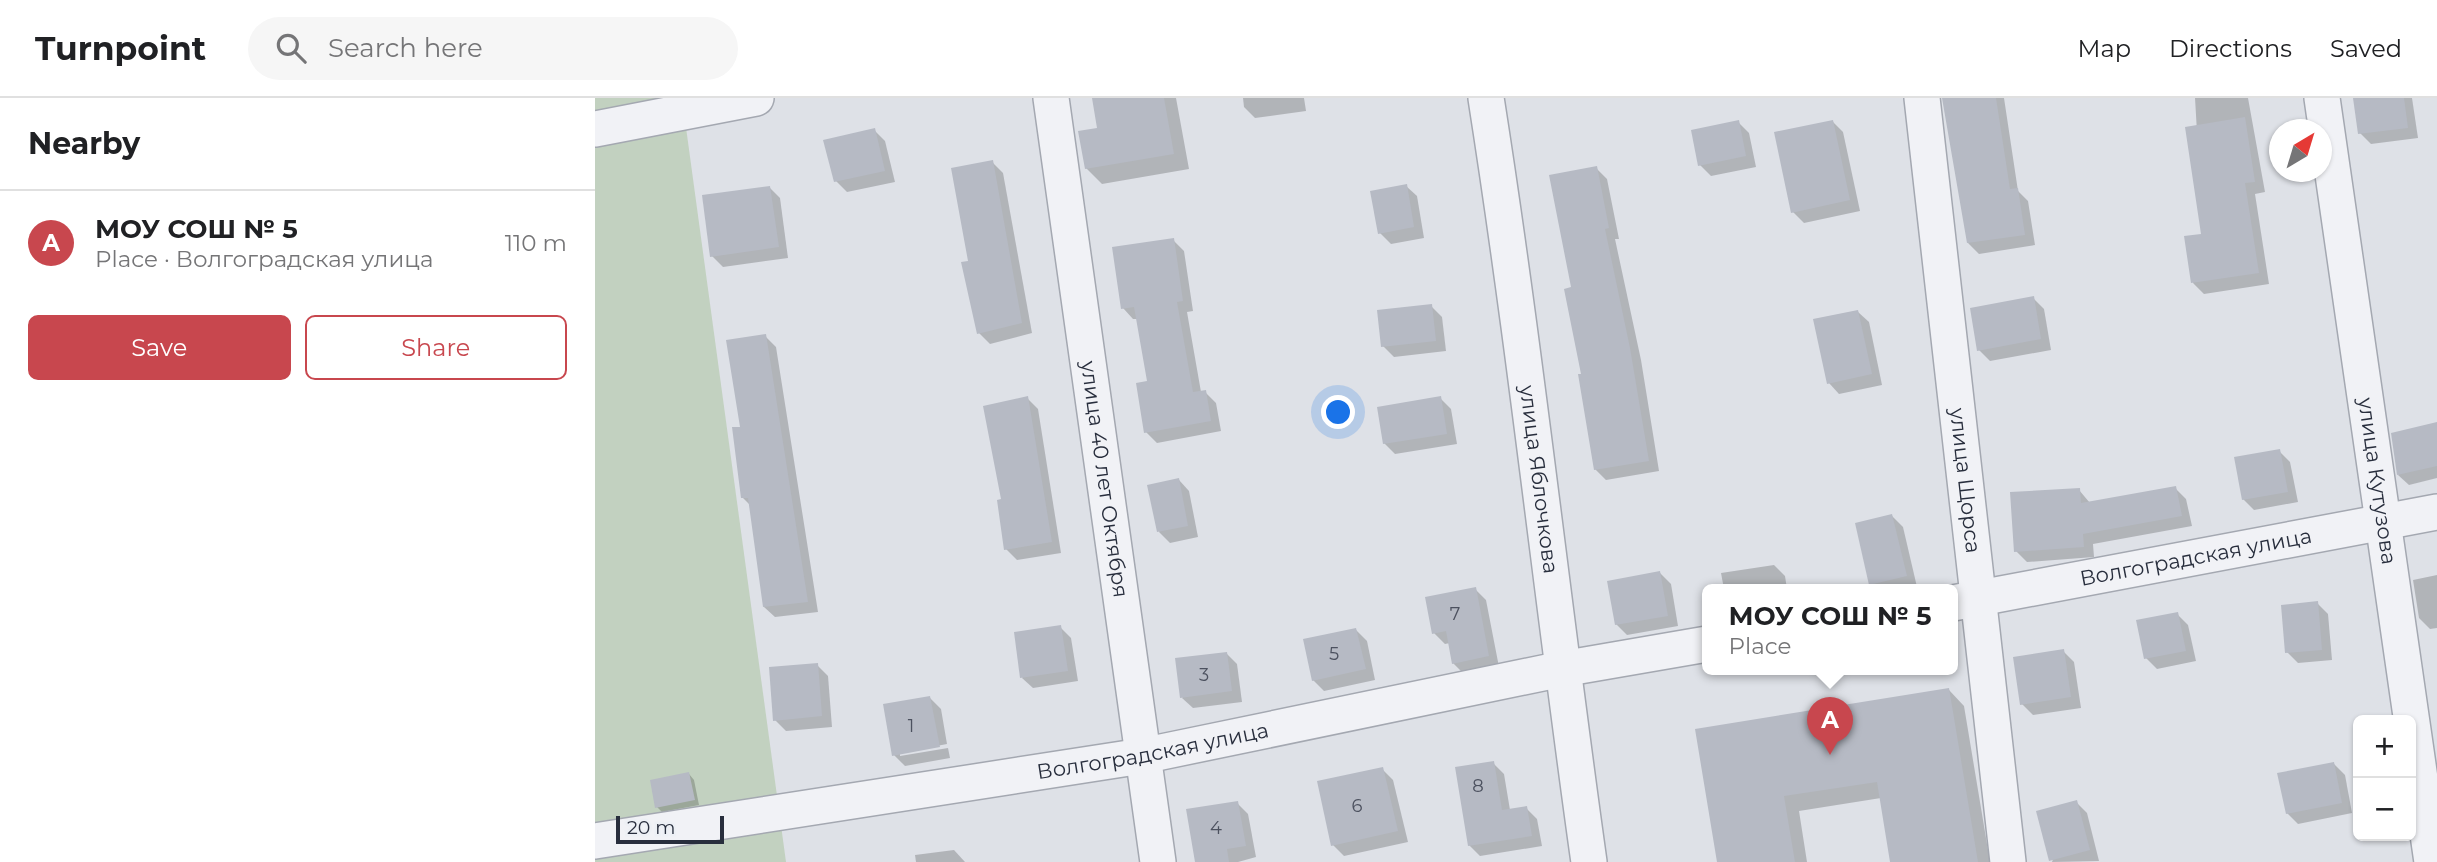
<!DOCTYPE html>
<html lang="en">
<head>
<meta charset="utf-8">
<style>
	:root { --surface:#fff; --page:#f6f6f6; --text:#202124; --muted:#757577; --line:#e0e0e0; --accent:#c8474e }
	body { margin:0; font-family:Montserrat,sans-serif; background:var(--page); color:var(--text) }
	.controls { position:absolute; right:21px; bottom:21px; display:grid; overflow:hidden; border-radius:10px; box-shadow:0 2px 5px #0004 }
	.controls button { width:63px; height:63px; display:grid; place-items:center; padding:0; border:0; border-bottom:2px solid var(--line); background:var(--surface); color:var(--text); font:35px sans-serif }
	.compass { position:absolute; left:1674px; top:21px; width:63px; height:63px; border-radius:50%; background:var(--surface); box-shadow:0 2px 5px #0004; rotate:38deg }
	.scale { position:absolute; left:21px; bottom:18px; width:108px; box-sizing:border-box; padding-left:7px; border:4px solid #282e3d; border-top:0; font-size:19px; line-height:24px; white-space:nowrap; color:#282e3d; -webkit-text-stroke:5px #edf0f5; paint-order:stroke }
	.you { position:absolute; left:744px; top:315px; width:24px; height:24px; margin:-18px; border:5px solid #fff; border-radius:50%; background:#1a73e8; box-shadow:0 0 0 10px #1a73e833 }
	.badge { display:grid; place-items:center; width:46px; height:46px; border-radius:50%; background:var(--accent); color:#fff; font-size:23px; font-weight:700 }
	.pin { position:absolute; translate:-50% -58px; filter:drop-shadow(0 2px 4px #0008) }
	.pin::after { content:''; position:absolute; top:37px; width:24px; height:21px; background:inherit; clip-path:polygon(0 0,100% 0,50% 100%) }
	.popup { position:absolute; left:1107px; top:486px; width:256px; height:91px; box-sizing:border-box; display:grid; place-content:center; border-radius:10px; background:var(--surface); filter:drop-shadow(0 2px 5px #0005); font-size:23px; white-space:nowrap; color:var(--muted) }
	.popup b { font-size:26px; color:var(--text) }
	.popup::after { content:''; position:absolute; left:50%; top:100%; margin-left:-14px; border:14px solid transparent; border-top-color:var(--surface) }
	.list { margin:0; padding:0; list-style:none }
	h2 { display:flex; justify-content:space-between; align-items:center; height:91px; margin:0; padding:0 28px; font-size:30px }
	h2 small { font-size:23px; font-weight:400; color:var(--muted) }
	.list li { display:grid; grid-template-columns:46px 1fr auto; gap:21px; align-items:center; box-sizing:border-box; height:105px; padding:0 28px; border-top:2px solid var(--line) }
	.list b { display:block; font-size:26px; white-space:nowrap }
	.list p { margin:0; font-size:23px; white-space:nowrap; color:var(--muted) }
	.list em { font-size:23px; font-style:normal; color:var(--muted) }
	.actions { display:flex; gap:14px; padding:21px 28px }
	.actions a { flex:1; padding:16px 0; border:2px solid var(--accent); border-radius:10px; text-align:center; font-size:24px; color:var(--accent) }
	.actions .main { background:var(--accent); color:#fff }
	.icon { flex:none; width:38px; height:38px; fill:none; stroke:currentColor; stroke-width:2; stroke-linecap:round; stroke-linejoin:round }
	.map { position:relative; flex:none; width:1842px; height:764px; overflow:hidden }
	header { display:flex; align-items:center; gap:42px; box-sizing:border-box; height:98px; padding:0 35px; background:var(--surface); border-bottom:2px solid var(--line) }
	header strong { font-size:33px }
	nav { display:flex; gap:38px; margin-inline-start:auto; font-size:24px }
	.search { width:490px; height:63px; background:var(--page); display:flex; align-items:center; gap:18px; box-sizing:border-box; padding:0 24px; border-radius:38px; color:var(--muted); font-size:26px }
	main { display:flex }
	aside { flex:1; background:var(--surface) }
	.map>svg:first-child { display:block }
	.green { fill:#c2d1c0 }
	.shadow { fill:#0003 }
	.building { fill:#b6bac4 }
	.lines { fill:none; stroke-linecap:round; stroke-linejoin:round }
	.minor-casing { stroke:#a4a8b1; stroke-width:38 }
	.minor { stroke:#f1f2f6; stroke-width:35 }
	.labels { text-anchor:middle; stroke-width:6; stroke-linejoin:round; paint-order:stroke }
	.number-label { font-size:18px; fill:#4c515f }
	.street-label { font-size:21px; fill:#282e3d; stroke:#edf0f5 }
</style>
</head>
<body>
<header>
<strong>Turnpoint</strong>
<div class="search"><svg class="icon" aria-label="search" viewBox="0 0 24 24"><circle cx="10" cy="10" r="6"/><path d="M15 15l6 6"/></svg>Search here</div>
<nav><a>Map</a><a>Directions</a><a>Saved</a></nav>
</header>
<main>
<aside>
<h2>Nearby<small></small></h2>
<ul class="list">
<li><span class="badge">A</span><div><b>МОУ СОШ № 5</b><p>Place · Волгоградская улица</p></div><em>110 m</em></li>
</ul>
<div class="actions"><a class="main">Save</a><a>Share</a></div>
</aside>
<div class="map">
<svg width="1842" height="764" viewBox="0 0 1842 764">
	<rect width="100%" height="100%" fill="#dee1e7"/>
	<path class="green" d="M 0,0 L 87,0 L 191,764 L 0,764 Z"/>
	<g class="shadow">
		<path d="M 498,0 L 581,0 L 594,71 L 507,86 L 491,70 L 504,31 Z"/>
		<path d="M 648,0 L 709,0 L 711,13 L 660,20 L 649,9 Z"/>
		<path d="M 1348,0 L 1409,0 L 1423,93 L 1433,103 L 1440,147 L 1384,156 L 1373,145 Z"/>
		<path d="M 1600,0 L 1653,0 L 1670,94 L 1660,96 L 1674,186 L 1609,196 L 1598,185 L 1608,137 Z"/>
		<path d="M 1760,0 L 1817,0 L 1823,40 L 1776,46 L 1765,35 Z"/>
		<path d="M 1237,23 L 1248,34 L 1265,113 L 1209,125 L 1198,114 Z"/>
		<path d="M 1143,24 L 1154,35 L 1161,69 L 1116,78 L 1105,67 Z"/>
		<path d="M 279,32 L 290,43 L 300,84 L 252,94 L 241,83 Z"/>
		<path d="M 397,64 L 408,75 L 437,235 L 395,246 L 384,235 Z"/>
		<path d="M 1001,70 L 1012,81 L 1024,141 L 1020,141 L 1046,262 L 1064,373 L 1011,382 L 1000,371 L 978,191 Z"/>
		<path d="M 811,88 L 822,98 L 829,140 L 796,146 L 785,135 Z"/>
		<path d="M 174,89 L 185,100 L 193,160 L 128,169 L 117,158 Z"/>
		<path d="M 578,142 L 589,153 L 598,213 L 592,214 L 606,294 L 610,294 L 621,305 L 626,333 L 562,345 L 551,334 L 554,285 L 543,221 L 538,221 L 528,210 Z"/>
		<path d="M 1438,200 L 1449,211 L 1456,252 L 1395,263 L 1384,252 Z"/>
		<path d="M 836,208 L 847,219 L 851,253 L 799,259 L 788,248 Z"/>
		<path d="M 1263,214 L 1274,224 L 1287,287 L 1244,296 L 1234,285 Z"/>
		<path d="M 170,238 L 181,249 L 223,514 L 180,519 L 169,509 L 156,408 L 148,400 L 147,330 Z"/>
		<path d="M 432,300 L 443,311 L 466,455 L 422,462 L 411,451 L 409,403 Z"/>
		<path d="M 845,300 L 856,311 L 862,346 L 800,356 L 789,345 Z"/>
		<path d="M 1842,326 L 1842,380 L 1814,387 L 1803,377 Z"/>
		<path d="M 1684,353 L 1695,364 L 1703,404 L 1659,412 L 1648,401 Z"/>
		<path d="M 584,382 L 594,393 L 603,439 L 575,445 L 564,434 Z"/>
		<path d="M 1580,390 L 1591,401 L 1597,428 L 1498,446 L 1499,459 L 1432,464 L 1421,453 L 1484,392 L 1495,405 Z"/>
		<path d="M 1297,418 L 1308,429 L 1322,489 L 1281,491 L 1276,486 Z"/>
		<path d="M 1179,467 L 1190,478 L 1192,491 L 1129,491 L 1126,475 Z"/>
		<path d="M 1065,475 L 1076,486 L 1083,528 L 1032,537 L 1021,526 Z"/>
		<path d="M 1842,477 L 1842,530 L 1835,531 L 1824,520 L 1818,482 Z"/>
		<path d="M 880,491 L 891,502 L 904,569 L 869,576 L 858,565 L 855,545 L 850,546 L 839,535 Z"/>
		<path d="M 1722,505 L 1733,516 L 1737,562 L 1703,565 L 1692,554 Z"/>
		<path d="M 1582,516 L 1593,527 L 1601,563 L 1562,571 L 1551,560 Z"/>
		<path d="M 465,529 L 476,540 L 483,583 L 438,590 L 427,580 Z"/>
		<path d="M 761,532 L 772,543 L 780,582 L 729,593 L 718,582 Z"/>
		<path d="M 1468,553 L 1479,564 L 1486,610 L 1438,617 L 1427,606 Z"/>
		<path d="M 631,555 L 642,566 L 647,604 L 598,610 L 587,600 Z"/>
		<path d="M 222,567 L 233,578 L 237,629 L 191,633 L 180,622 Z"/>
		<path d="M 1354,592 L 1369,608 L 1395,764 L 1297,764 L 1286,700 L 1204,713 L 1212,764 L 1123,764 L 1102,633 Z"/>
		<path d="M 335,600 L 346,611 L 352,646 L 305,655 L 305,658 L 353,650 L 355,660 L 310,668 L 299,657 Z"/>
		<path d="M 898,665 L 909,676 L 915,712 L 931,710 L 942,721 L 947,748 L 885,758 L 874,747 Z"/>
		<path d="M 1739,666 L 1750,677 L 1757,715 L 1703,726 L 1692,715 Z"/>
		<path d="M 787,671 L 798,682 L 813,744 L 749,758 L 738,747 Z"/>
		<path d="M 94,676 L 99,682 L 104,707 L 67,714 L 62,709 Z"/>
		<path d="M 1481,704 L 1492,715 L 1504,763 L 1457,764 Z"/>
		<path d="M 642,705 L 653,716 L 661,759 L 643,764 L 602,764 Z"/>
		<path d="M 359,752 L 370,764 L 321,764 L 320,757 Z"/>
	</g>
	<g class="building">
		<path d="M 497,0 L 569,0 L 579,56 L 490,71 L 483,33 L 502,30 Z"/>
		<path d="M 1347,0 L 1401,0 L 1415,91 L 1423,90 L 1430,137 L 1372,145 Z"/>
		<path d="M 1758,0 L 1809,0 L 1813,30 L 1763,36 Z"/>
		<path d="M 1650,19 L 1660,84 L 1650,85 L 1664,175 L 1596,185 L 1589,138 L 1606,136 L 1590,29 Z"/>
		<path d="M 1144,22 L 1151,58 L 1103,68 L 1096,32 Z"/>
		<path d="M 1238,22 L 1255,102 L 1196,115 L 1179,34 Z"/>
		<path d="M 280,30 L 290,73 L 239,84 L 228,42 Z"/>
		<path d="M 398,62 L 427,225 L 382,236 L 366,164 L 373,163 L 356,70 Z"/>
		<path d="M 1002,68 L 1014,130 L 1010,131 L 1035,250 L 1054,363 L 999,372 L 983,276 L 986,276 L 969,191 L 976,189 L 954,77 Z"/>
		<path d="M 812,86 L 819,129 L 783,136 L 775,93 Z"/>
		<path d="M 175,88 L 184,149 L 115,159 L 107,97 Z"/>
		<path d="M 579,140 L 588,203 L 582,204 L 598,294 L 611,292 L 616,323 L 549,335 L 541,285 L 552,283 L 539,209 L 526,211 L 517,149 Z"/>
		<path d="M 1439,198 L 1446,241 L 1382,253 L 1375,210 Z"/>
		<path d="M 837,206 L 841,243 L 786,249 L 782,212 Z"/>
		<path d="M 1263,212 L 1277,276 L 1232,286 L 1218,221 Z"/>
		<path d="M 171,236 L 213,504 L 168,509 L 153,400 L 146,400 L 137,329 L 145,329 L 131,242 Z"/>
		<path d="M 433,298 L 457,444 L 409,452 L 402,402 L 406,401 L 388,308 Z"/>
		<path d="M 846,298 L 852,336 L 788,346 L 782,309 Z"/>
		<path d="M 1842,324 L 1842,368 L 1802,377 L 1796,335 Z"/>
		<path d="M 1685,351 L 1693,394 L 1647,402 L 1639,359 Z"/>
		<path d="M 584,380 L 593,428 L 562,434 L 552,387 Z"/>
		<path d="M 1581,388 L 1587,418 L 1488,436 L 1489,449 L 1419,454 L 1415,394 L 1485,390 L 1486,405 Z"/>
		<path d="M 1297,416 L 1312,478 L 1274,487 L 1260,425 Z"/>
		<path d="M 1065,473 L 1073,518 L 1020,527 L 1012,483 Z"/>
		<path d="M 881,489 L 894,558 L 857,566 L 851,533 L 837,536 L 830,499 Z"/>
		<path d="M 1723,503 L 1727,552 L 1690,555 L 1686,507 Z"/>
		<path d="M 1583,514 L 1591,553 L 1549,561 L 1541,522 Z"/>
		<path d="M 466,527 L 473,573 L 425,580 L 419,534 Z"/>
		<path d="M 761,530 L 771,571 L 717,583 L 708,541 Z"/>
		<path d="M 1469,551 L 1476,599 L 1425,607 L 1418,559 Z"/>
		<path d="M 632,554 L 637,593 L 585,600 L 580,560 Z"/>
		<path d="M 223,565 L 227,618 L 178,623 L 174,569 Z"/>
		<path d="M 1354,590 L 1383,764 L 1295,764 L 1282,684 L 1189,698 L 1200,764 L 1122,764 L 1100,631 Z"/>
		<path d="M 335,598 L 345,649 L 297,658 L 288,606 Z"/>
		<path d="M 899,663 L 907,712 L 932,708 L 937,738 L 873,748 L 860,669 Z"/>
		<path d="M 1739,664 L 1747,705 L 1691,716 L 1682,675 Z"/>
		<path d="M 788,669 L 803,733 L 736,748 L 722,683 Z"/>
		<path d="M 94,674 L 100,702 L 60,710 L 55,682 Z"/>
		<path d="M 1482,702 L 1495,752 L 1454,763 L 1441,713 Z"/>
		<path d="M 643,703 L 651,748 L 632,751 L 634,764 L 600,764 L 591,711 Z"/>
	</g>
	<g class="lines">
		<g class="minor-casing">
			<g id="minor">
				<path id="s1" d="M 456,0 L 563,764"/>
				<path id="s2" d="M 891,0 C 931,254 958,510 994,764"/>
				<path id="s3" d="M 1327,0 L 1413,764"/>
				<path id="s4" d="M 1727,0 L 1837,764"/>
				<path d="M 0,31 L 161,0"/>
				<path id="s5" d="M 1358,505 L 1842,414"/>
				<path id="s6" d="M 0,743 L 547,658 L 967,571 L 1112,546"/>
			</g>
		</g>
		<use href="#minor" class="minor"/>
	</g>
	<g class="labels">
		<g class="number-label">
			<text x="860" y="522">7</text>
			<text x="739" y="562">5</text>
			<text x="609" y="583">3</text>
			<text x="316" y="634">1</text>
			<text x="883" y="694">8</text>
			<text x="762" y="714">6</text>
			<text x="621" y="736">4</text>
		</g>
		<g class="street-label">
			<text dy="7" stroke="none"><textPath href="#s1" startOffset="385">улица 40 лет Октября</textPath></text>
			<text dy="7" stroke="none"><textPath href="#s2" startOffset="385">улица Яблочкова</textPath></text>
			<text dy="7" stroke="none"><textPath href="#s3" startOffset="385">улица Щорса</textPath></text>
			<text dy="7" stroke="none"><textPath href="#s4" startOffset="387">улица Кутузова</textPath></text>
			<text dy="7" stroke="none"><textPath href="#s5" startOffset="247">Волгоградская улица</textPath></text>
			<text dy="7" stroke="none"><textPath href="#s6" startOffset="565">Волгоградская улица</textPath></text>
		</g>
	</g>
</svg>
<div class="controls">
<button>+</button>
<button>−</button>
</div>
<svg class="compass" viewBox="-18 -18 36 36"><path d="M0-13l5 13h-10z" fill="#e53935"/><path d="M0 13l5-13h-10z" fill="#757577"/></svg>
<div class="scale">20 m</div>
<div class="you"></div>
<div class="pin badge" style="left:1235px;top:657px">A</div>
<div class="popup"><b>МОУ СОШ № 5</b>Place</div>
</div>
</main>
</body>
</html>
